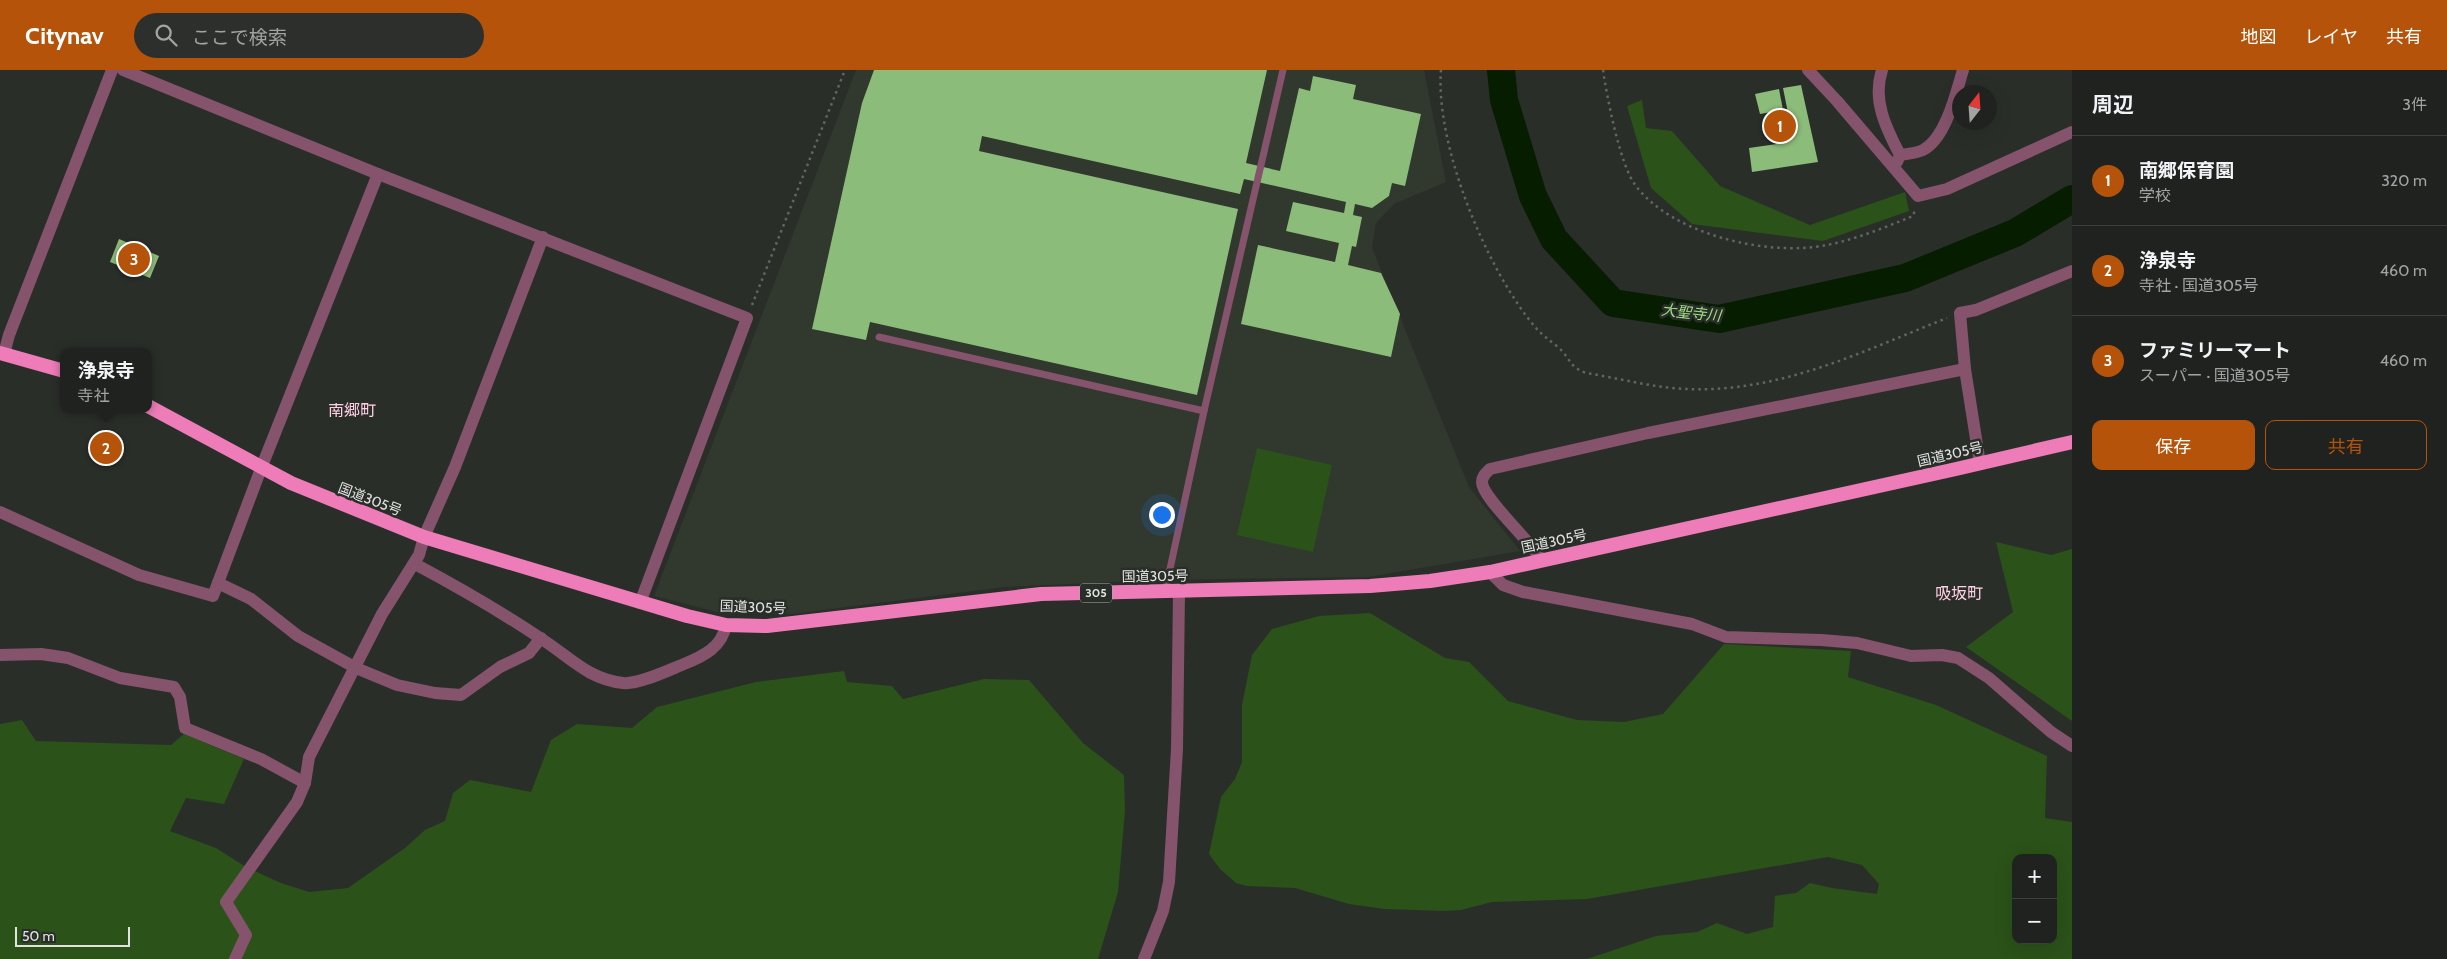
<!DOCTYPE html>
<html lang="ja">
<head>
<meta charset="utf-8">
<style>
	:root { --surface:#20221f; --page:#2d2f2c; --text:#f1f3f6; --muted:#a2a4a4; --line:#3d3f3d; --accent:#b45309 }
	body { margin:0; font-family:Cabin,"Noto Sans JP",sans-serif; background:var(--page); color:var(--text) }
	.controls { position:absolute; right:15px; bottom:15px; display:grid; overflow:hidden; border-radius:10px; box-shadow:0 5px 20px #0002 }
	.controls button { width:45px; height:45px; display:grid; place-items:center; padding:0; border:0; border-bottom:1px solid var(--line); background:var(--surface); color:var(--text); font:25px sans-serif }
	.compass { position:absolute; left:1952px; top:15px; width:45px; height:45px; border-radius:50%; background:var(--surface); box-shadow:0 5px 20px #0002; rotate:17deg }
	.scale { position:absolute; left:15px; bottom:12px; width:115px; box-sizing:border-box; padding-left:5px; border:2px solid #e1e3e0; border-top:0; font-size:14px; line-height:18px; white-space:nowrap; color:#e1e3e0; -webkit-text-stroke:4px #2a2e29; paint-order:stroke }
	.you { position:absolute; left:1161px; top:444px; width:18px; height:18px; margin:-12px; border:4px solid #fff; border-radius:50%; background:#1a73e8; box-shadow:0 0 0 8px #1a73e833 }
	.badge { display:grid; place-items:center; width:32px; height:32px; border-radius:50%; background:var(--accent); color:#fff; font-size:16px; font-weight:700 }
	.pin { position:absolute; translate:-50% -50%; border:2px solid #fff; box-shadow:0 1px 5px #0006 }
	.popup { position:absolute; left:60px; top:278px; width:92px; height:65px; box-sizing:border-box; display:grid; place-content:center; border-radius:10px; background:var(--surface); filter:drop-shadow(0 1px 4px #0005); font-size:16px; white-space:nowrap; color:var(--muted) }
	.popup b { font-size:19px; color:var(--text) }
	.popup::after { content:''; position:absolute; left:50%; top:100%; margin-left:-10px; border:10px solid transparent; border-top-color:var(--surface) }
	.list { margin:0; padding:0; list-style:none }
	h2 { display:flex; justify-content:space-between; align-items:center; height:65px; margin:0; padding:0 20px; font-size:21px }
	h2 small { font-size:16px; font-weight:400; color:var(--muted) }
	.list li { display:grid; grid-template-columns:32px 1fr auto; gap:15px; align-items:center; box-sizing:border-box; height:90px; padding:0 20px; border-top:1px solid var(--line) }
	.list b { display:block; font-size:19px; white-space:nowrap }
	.list p { margin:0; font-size:16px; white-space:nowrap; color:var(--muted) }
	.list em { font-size:16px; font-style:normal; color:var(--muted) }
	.actions { display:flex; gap:10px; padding:15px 20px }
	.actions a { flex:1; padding:11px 0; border:1px solid var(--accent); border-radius:10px; text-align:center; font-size:18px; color:var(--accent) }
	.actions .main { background:var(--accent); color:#fff }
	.icon { flex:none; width:28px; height:28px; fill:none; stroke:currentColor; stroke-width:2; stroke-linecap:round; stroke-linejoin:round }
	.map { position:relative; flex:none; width:2072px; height:889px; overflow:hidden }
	header { display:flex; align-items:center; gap:30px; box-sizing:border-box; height:70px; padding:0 25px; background:var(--accent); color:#fff }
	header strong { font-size:24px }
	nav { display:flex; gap:28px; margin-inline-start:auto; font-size:18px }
	.search { width:350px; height:45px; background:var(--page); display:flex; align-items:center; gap:12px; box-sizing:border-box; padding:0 18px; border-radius:28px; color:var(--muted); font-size:19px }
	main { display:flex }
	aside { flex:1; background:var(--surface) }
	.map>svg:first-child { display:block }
	.built { fill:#31382e }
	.green { fill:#2b5219; fill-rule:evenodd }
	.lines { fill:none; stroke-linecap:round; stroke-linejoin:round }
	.river { stroke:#061d00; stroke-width:28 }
	.building { fill:#8cbc79 }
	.path { stroke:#626661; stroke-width:2.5; stroke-dasharray:2.5 4; stroke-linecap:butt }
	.service { stroke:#85536c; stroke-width:7 }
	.minor { stroke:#85536c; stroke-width:12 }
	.trunk { stroke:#ed7cb8; stroke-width:14 }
	.labels { text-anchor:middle; stroke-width:5; stroke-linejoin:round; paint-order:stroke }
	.shield { fill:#2a2e29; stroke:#aaada9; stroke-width:1 }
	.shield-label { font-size:12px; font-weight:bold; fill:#e1e3e0 }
	.street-label { font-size:14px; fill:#e1e3e0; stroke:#2a2e29 }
	.water-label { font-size:15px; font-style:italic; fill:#9fdf85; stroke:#2a2e29 }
	.quarter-label { font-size:16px; fill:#fdcee4; stroke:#2a2e29 }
</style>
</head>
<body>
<header>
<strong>Citynav</strong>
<div class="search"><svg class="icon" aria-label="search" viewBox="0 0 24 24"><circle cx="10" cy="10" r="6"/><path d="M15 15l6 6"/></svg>ここで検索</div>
<nav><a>地図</a><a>レイヤ</a><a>共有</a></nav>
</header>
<main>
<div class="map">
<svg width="2072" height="889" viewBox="0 0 2072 889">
	<rect width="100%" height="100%" fill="#2a2e29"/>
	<path class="built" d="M 856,0 L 1424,0 L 1446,112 L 1394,134 L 1376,153 L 1372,178 L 1469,417 L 1520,481 L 1368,507 L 1156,510 L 1005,517 L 791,544 L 721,543 L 654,526 Z"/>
	<g class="green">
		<path d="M 1642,30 L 1646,58 L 1672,61 L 1720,116 L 1810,155 L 1905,122 L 1909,141 L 1823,171 L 1692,154 L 1651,118 L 1627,36 Z"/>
		<path d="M 1257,378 L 1332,395 L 1313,482 L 1237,465 Z"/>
		<path d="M 1996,472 L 2051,485 L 2072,479 L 2072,651 L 1966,577 L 2013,542 Z"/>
		<path d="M 1370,543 L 1445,588 L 1469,592 L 1508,631 L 1577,650 L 1624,652 L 1663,644 L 1724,574 L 1851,581 L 1848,607 L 1936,635 L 2047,686 L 2045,748 L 2072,752 L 2072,889 L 1587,889 L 1656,866 L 1697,862 L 1717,853 L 1747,864 L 1773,857 L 1775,826 L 1796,823 L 1810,813 L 1832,818 L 1877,824 L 1879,814 L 1862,795 L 1828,787 L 1587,829 L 1492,832 L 1461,840 L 1443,841 L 1384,839 L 1349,834 L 1295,818 L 1247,816 L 1236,813 L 1220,799 L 1209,784 L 1221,727 L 1235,709 L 1242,692 L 1242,635 L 1252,585 L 1272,559 L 1319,546 ZM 2016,788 L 2053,788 L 2053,870 L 2016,870 Z"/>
		<path d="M 844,601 L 847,612 L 892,616 L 903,629 L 984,609 L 1029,610 L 1083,673 L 1124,705 L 1125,741 L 1118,822 L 1098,889 L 0,889 L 0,654 L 22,650 L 36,671 L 171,675 L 184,664 L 244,689 L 224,734 L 186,728 L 170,761 L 216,778 L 246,797 L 281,813 L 309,822 L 348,818 L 405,778 L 425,760 L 445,751 L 453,723 L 470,710 L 531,722 L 551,670 L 577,654 L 632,658 L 657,637 L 756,612 Z"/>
	</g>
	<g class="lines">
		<path class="river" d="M 1501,0 L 1504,30 L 1533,126 L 1554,169 L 1613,233 L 1719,249 L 1905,208 L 2015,163 L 2072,129"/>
	</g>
	<g class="building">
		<path d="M 874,0 L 1267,0 L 1246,93 L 1280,101 L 1299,18 L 1310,21 L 1313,6 L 1356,15 L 1353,29 L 1421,44 L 1405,116 L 1392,113 L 1389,126 L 1372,138 L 1355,134 L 1353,145 L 1362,147 L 1356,177 L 1352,176 L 1348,195 L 1381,203 L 1400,244 L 1391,287 L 1241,254 L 1258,175 L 1335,192 L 1339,173 L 1286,161 L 1293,132 L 1344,143 L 1346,132 L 1244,109 L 1240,124 L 982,66 L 979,81 L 1238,139 L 1197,325 L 870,252 L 866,270 L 812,259 L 862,33 Z"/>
		<path d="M 1801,15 L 1818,92 L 1752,102 L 1749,78 L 1777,74 L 1775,61 L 1791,58 L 1783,18 Z"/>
		<path d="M 1779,19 L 1783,40 L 1760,44 L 1755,24 Z"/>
		<path d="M 119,169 L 159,186 L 150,208 L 110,192 Z"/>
	</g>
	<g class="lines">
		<g class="path">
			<path d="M 1441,0 C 1435,75 1487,201 1536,258 C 1543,266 1551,271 1559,278 C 1571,289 1568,296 1586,303 C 1619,308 1653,318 1687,319 C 1780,323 1863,281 1947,248"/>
			<path d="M 1603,0 C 1607,27 1620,96 1636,116 C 1673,165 1769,187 1827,175 C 1857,169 1886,157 1913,146 L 1915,140"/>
			<path d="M 752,235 L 845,0"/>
		</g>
		<g class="service">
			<path d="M 879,267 L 1204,341"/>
			<path d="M 1165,522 L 1204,341 L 1283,0"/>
		</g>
		<g class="minor">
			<path d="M 123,0 L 378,104 L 747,248 L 640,533"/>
			<path d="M 1808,0 L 1837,31 L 1918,126 L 1947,119 L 2072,62"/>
			<path d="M 1882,0 C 1872,30 1886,58 1900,85 L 1897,92"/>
			<path d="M 1900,85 C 1908,84 1917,83 1923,80 C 1946,68 1956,23 1963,0"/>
			<path d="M 4,284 L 9,265 L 112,0"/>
			<path d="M 1980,394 L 1965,299 L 1960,243 L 1976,240 L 2072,201"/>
			<path d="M 0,442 L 139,505 L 213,526 L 262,396 L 378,104"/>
			<path d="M 1541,490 C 1531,471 1482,428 1482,412 C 1482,406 1486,403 1490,399 L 1648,363 L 1965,299"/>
			<path d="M 415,494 C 458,517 500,541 540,568 C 569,586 587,609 623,613 C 638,615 669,600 684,594 C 704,586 722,577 726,555"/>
			<path d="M 1490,502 L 1503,515 L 1523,522 L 1692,554 L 1726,567 L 1821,570 L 1857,573 L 1911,586 L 1942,585 L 1958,588 L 1989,608 L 2051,662 L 2072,676"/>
			<path d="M 218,513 L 251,529 L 298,566 L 356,598 L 397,615 L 435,623 L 461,625 L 500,597 L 529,583 L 541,568"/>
			<path d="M 0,585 L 41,584 L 68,588 L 120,608 L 174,617 L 180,627 L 185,658 L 261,689 L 305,713"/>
			<path d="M 235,889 L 246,865 L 226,832 L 297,732 L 305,713 L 309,687 L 382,544 L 419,485 L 424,467 L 455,397 L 543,167"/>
			<path d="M 1144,889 L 1163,841 L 1169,812 L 1177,679 L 1179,522"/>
		</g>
		<g class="trunk">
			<path d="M 0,283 L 64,301"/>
			<path d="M 148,336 L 291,413 L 424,467 L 687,546 L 726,555 L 767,556 L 1041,524 L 1370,516 L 1430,511 L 1490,502 L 1956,399 L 2072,372"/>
		</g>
	</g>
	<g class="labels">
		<rect class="shield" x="1080" y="513.5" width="32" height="19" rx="4"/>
		<g class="shield-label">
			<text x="1096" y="527">305</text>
		</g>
		<g class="street-label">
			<text transform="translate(1950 384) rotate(-13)" y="5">国道305号</text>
			<text transform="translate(370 429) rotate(21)" y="5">国道305号</text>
			<text transform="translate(1554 471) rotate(-12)" y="5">国道305号</text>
			<text transform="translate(1155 506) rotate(-1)" y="5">国道305号</text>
			<text transform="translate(753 537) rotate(2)" y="5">国道305号</text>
		</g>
		<g class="water-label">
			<text transform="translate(1691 243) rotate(6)" y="5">大聖寺川</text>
		</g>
		<g class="quarter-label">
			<text x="352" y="346">南郷町</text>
			<text x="1959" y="529">吸坂町</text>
		</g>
	</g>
</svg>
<div class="controls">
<button>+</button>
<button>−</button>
</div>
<svg class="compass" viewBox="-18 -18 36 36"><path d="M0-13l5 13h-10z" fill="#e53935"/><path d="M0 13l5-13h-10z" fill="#a2a4a4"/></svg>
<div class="scale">50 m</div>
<div class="you"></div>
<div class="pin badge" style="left:1780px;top:56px">1</div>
<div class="pin badge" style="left:106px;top:378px">2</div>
<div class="popup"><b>浄泉寺</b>寺社</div>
<div class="pin badge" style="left:134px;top:189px">3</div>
</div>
<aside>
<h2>周辺<small>3件</small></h2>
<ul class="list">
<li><span class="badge">1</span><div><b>南郷保育園</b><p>学校</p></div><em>320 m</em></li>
<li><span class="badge">2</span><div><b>浄泉寺</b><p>寺社 · 国道305号</p></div><em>460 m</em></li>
<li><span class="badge">3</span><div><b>ファミリーマート</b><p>スーパー · 国道305号</p></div><em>460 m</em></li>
</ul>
<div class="actions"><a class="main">保存</a><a>共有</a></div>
</aside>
</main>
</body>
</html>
